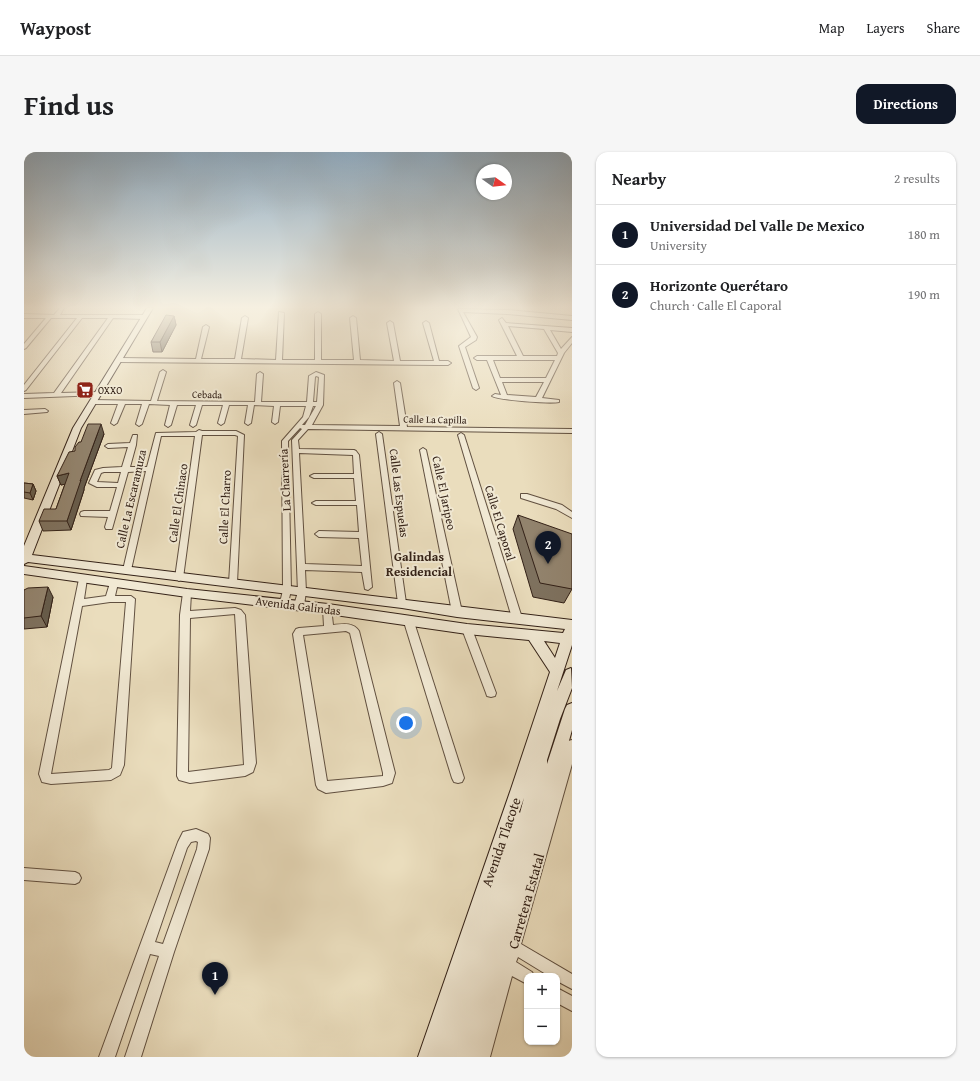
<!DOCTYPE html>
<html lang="en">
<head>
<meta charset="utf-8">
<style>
	:root { --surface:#fff; --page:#f6f6f6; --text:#202124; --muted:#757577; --line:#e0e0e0; --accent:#111827 }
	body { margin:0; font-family:"Gentium Book Plus",serif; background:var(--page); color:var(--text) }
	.controls { position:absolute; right:12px; bottom:12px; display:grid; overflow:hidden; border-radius:8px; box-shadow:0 1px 3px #0004 }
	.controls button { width:36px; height:36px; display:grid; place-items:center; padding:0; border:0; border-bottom:1px solid var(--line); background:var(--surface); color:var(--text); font:20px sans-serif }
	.compass { position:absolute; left:452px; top:12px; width:36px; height:36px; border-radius:50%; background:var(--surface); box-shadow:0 1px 3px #0004; rotate:105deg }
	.you { position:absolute; left:382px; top:571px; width:14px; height:14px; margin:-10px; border:3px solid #fff; border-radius:50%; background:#1a73e8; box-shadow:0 0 0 6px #1a73e833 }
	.badge { display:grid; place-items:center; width:26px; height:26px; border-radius:50%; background:var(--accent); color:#fff; font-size:13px; font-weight:700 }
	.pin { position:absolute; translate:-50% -33px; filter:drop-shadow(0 1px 2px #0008) }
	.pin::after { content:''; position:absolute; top:21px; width:14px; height:12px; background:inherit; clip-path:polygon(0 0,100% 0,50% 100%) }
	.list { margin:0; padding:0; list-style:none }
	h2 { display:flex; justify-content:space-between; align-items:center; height:52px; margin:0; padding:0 16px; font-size:17px }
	h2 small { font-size:13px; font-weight:400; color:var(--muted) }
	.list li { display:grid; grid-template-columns:26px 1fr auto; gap:12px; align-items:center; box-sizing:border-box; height:60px; padding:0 16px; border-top:1px solid var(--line) }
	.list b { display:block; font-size:15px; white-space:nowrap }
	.list p { margin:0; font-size:13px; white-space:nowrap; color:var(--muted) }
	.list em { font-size:13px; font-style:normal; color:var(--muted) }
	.map { position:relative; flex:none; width:548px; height:905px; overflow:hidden; border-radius:12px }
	header { display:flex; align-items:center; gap:24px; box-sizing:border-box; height:56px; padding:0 20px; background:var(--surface); border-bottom:1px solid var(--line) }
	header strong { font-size:19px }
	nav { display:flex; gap:22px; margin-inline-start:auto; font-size:14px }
	.intro { display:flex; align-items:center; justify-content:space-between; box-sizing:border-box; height:96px; padding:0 24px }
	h1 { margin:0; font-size:28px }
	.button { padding:10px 18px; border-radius:12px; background:var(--accent); color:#fff; font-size:14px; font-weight:700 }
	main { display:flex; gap:24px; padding:0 24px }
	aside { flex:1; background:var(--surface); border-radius:12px; box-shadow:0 1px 3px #0004 }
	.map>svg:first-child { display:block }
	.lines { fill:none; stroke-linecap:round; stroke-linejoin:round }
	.street-casing { stroke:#615040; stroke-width:2 }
	.secondary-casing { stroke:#332117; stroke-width:2 }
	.street { fill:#f1e9d4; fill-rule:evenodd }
	.secondary { fill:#f1e9d4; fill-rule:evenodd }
	.wall { fill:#7e715e; stroke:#332117 }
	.shaded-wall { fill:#665c4c; stroke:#332117 }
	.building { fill:#92836d; stroke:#332117 }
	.labels { text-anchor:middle; stroke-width:4; stroke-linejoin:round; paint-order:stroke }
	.far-poi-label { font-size:10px; fill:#332117; stroke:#f1e9d4; text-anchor:start }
	.far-street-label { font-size:10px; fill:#332117; stroke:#f1e9d4 }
	.street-label { font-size:12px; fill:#332117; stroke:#f1e9d4 }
	.neighbourhood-label { font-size:13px; font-weight:bold; fill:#332117; stroke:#f1e9d4 }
	.near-street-label { font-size:14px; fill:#332117; stroke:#f1e9d4 }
</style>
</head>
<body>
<header>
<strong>Waypost</strong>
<nav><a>Map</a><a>Layers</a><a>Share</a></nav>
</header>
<div class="intro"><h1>Find us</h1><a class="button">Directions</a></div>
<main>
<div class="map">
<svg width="548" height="905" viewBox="0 0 548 905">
	<rect width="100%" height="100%" fill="#eaddbd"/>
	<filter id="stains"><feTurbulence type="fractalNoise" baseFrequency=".005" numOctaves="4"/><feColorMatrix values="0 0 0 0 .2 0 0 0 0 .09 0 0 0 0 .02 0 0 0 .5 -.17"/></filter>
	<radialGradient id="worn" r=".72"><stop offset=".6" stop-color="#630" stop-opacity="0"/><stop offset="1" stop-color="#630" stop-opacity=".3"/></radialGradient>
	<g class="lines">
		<g class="street-casing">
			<g id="street">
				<path d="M 36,156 L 40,156 L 36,163 L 120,163 L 123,165 L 120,167 L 89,166 L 37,241 L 74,240 L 76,241 L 76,243 L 0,246 L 0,242 L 30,241 L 84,166 L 58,166 L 2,238 L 0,239 L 0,233 L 53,166 L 27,166 L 2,196 L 0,197 L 0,192 L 22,166 L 0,166 L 0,162 L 30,163 Z"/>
				<path d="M 434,157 L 483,158 L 548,164 L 548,168 L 483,162 L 439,160 L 453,185 L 452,188 L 441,195 L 455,236 L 452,238 L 449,236 L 435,194 L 447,185 Z"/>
				<path d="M 255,160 L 260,161 L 258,208 L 291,208 L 291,162 L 294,160 L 297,162 L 297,208 L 330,208 L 326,166 L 329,164 L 332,166 L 336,208 L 370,209 L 363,171 L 366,169 L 369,171 L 376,209 L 410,209 L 399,171 L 402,169 L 405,171 L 415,209 L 424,209 L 427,211 L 424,213 L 413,213 L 96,210 L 93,208 L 96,206 L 172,207 L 179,175 L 182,173 L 185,175 L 177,207 L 211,207 L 218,166 L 221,164 L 224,166 L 217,207 L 252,208 Z"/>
				<path d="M 478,166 L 482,171 L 548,176 L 548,180 L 526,178 L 537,197 L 548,185 L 548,191 L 540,201 L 518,246 L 535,248 L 535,250 C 527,252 473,248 468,244 L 471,242 L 477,243 L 463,208 L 453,208 L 450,206 L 453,204 L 493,204 L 475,168 ZM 484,174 L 520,177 L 534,201 L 533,204 L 499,204 ZM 469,208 L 531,208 L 522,226 L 476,226 ZM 478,230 L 520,230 L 512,245 L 483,243 Z"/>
				<path d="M 139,218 L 142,220 L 133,249 L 231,250 L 233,222 L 236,220 L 239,222 L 237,250 L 283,250 L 285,224 L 292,220 L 300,223 L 299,253 L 288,273 L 376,274 L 370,231 L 373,229 L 376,231 L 383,275 L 548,277 L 548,281 L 284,277 L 274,288 L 275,297 L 330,298 L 332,299 L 335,303 L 348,435 L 344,438 L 341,437 L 338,420 L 281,418 L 282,440 L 280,453 L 275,456 L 270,453 L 274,440 L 268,288 L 278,277 L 276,276 L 264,289 L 267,438 L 264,451 L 260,454 L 256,451 L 259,438 L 258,289 L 279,265 L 282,254 L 256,254 L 254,270 L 251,272 L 248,270 L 250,254 L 230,253 L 227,271 L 224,273 L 221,271 L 224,253 L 205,253 L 200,271 L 197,273 L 194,271 L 199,253 L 178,253 L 172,273 L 169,275 L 166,273 L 172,253 L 153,253 L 147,273 L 144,275 L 141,273 L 146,253 L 125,252 L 118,272 L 115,274 L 112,272 L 118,252 L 101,252 L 93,271 L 90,273 L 87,271 L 94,252 L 69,252 L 66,250 L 69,248 L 127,249 L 136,220 ZM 292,224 L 295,225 L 293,250 L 289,250 L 291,225 ZM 289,254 L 292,254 L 281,273 L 278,273 L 285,265 ZM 275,301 L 329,303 L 330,322 L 290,322 L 286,324 L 290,326 L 330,326 L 332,349 L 292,349 L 288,351 L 292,353 L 333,353 L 335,380 L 295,379 L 291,382 L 295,385 L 335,386 L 338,414 L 281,412 Z"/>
				<path d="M 21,257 L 24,259 L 23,260 L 0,262 L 0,258 Z"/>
				<path d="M 175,278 L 178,279 L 212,279 L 220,283 L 213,431 L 209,434 L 205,431 L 214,284 L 211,283 L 178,283 L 159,426 L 155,429 L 151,426 L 171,284 L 137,284 L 107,418 L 103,421 L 100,420 L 99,418 L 122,319 L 104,320 L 88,377 L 82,377 L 81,375 L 84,365 L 57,364 L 56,362 L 57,360 L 60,359 L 86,359 L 93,335 L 73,335 L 65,331 L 71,318 L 79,316 L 98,315 L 104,295 L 84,296 L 81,294 L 84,292 L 106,291 L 109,283 L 113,283 L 112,293 L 106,315 L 123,315 L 132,281 L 172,280 ZM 80,320 L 97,320 L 94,331 L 73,330 L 77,321 Z"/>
				<path d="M 355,280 L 358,282 L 382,451 L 378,454 L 374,451 L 352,282 Z"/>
				<path d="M 437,281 L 440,283 L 498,466 L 496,469 L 490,469 L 488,466 L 434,283 Z"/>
				<path d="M 399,296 L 402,298 L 438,460 L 436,462 L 430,462 L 428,460 L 396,298 Z"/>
				<path d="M 497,342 L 503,342 L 538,353 L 548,360 L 548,366 L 532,357 L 497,346 Z"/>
				<path d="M 59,424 L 63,427 L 60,447 L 82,444 L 86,431 L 90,428 L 94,431 L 91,444 L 107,444 L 111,447 L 100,613 L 96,623 L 87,628 L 27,632 L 18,630 L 15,622 L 55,427 ZM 86,450 L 102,450 L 88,616 L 85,618 L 27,622 L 58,454 Z"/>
				<path d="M 163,438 L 167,441 L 166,459 L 211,456 L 217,458 L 221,463 L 232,611 L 229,620 L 221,624 L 166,631 L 155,628 L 153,624 L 156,463 L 159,441 ZM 211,462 L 220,613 L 164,620 L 166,466 Z"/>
				<path d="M 304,454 L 307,455 L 309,473 C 319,472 329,470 335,479 L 371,621 L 368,631 L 359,634 L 302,641 L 294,637 L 292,633 L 269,482 L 272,477 L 275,476 L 300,474 L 299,457 L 301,455 ZM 322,479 L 326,481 L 359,621 L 359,624 L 303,629 L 279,483 Z"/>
				<path d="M 385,466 L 388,467 L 390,470 L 440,626 L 438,630 L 434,631 L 430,630 L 428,626 L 380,470 L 382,467 Z"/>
				<path d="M 443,473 L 446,474 L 448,477 L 472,541 L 471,544 L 467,545 L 463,544 L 462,541 L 438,477 L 440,474 Z"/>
				<path d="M 548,588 L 548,612 L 497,792 L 548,822 L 548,837 L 533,829 L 533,824 L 525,824 L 494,805 L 492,810 L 508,820 L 510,824 L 503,824 L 503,832 L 488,824 L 466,905 L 450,905 L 543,593 L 544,589 Z"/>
				<path d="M 172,677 L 184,682 L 186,686 L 185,697 L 150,800 L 117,905 L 101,905 L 135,804 L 126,802 L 91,905 L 75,905 L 154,690 L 159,680 ZM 172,689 L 174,690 L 173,697 L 139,792 L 131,790 L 163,696 L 167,690 Z"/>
				<path d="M 0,716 L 51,720 L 55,722 L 57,726 L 55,730 L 51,732 L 0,728 Z"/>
				<path d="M 533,836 L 548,844 L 548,859 L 533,851 Z"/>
			</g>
		</g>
		<g class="secondary-casing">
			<path id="secondary" d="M 123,156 L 129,156 L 57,276 L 8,403 L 548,468 L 548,493 L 533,539 L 542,518 L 547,516 L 548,536 L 536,567 L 523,608 L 523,612 L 541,557 L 543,553 L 548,551 L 548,578 L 456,905 L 394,905 L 487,637 L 526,520 L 505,488 L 443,482 L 304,462 L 163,445 L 0,422 L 0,414 L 163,437 L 304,452 L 443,472 L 539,481 L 541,477 L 433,465 L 378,456 L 4,410 L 0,412 L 0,394 L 49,276 ZM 520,489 L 536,491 L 531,506 ZM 500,646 L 496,661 L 495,660 Z"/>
		</g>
		<use href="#street" class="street"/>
		<use href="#secondary" class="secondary"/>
	</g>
	<g class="wall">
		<path d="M 150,164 L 152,173 L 138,200 L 129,200 L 127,190 Z"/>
		<path d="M 80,282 L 60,336 L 60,338 L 47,378 L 19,379 L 15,369 L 32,357 L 41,332 L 37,333 L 33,324 L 51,299 L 57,290 Z"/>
		<path d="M 0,331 L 9,332 L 12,339 L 9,348 L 0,346 Z"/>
		<path d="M 494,363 L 548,437 L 540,451 L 509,445 L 489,377 Z"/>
		<path d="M 0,438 L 29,445 L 23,475 L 0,477 Z"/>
	</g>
	<g class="shaded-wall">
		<path d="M 150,164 L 152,173 L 138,200 L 136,190 Z"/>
		<path d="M 77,272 L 80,282 L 60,336 L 60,338 L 47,378 L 43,369 L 56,329 Z"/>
		<path d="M 45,321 L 48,331 L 37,333 L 33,324 Z"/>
		<path d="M 9,332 L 12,339 L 9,348 L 6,341 Z"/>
		<path d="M 24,435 L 29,445 L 23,475 L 17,464 Z"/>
	</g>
	<g class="building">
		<path d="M 142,163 L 150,164 L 136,190 L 127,190 Z"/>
		<path d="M 64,272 L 77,272 L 56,329 L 57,328 L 43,369 L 15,369 L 20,357 L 32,357 L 45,321 L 33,324 L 45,300 L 51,299 L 51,295 L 55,290 L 57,290 Z"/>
		<path d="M 0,331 L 9,332 L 6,341 L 0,340 Z"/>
		<path d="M 494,363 L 548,382 L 548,437 L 516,431 Z"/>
		<path d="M 24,435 L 17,464 L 0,466 L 0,438 L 4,436 Z"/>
	</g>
	<linearGradient id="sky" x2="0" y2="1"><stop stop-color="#90abc0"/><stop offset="0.55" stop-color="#f6f0e1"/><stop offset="1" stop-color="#f6f0e1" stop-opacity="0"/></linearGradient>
	<rect width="548" height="282" fill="url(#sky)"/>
	<defs>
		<g id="supermarket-square" transform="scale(0.9)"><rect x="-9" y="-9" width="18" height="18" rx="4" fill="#8f2418" stroke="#f1e9d4"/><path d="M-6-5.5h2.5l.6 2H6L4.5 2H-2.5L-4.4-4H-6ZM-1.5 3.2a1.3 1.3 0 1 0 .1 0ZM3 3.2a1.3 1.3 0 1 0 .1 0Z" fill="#fff"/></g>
	</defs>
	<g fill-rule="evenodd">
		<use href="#supermarket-square" x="61" y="238"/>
	</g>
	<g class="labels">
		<g class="far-poi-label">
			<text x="74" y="242">OXXO</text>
		</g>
		<g class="far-street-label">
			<text transform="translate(183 242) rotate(1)" y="4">Cebada</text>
			<text transform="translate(411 267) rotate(1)" y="4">Calle La Capilla</text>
		</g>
		<g class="street-label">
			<text transform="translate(261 328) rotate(-93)" y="4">La Charrería</text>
			<text transform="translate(375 341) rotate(83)" y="4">Calle Las Espuelas</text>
			<text transform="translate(420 341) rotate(78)" y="4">Calle El Jaripeo</text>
			<text transform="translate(107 347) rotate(-77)" y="4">Calle La Escaramuza</text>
			<text transform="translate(154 351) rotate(-82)" y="4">Calle El Chinaco</text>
			<text transform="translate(201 355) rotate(-87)" y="4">Calle El Charro</text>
			<text transform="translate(476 371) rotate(73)" y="4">Calle El Caporal</text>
			<text transform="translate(274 454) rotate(7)" y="4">Avenida Galindas</text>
		</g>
		<g class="neighbourhood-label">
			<text x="395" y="409">Galindas<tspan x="395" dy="15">Residencial</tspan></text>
		</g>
		<g class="near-street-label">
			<text transform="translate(477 690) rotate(-71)" y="5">Avenida Tlacote</text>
			<text transform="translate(502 749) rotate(-74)" y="5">Carretera Estatal</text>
		</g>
	</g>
	<rect width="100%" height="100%" filter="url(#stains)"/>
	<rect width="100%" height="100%" fill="url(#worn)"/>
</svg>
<div class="controls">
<button>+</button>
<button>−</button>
</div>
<svg class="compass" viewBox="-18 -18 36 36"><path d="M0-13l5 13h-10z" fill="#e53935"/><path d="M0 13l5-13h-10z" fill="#757577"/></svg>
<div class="you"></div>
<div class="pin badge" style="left:191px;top:843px">1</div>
<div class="pin badge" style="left:524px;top:412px">2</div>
</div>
<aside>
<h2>Nearby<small>2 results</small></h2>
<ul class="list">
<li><span class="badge">1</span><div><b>Universidad Del Valle De Mexico</b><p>University</p></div><em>180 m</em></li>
<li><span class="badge">2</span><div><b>Horizonte Querétaro</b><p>Church · Calle El Caporal</p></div><em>190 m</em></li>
</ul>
</aside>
</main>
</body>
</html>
